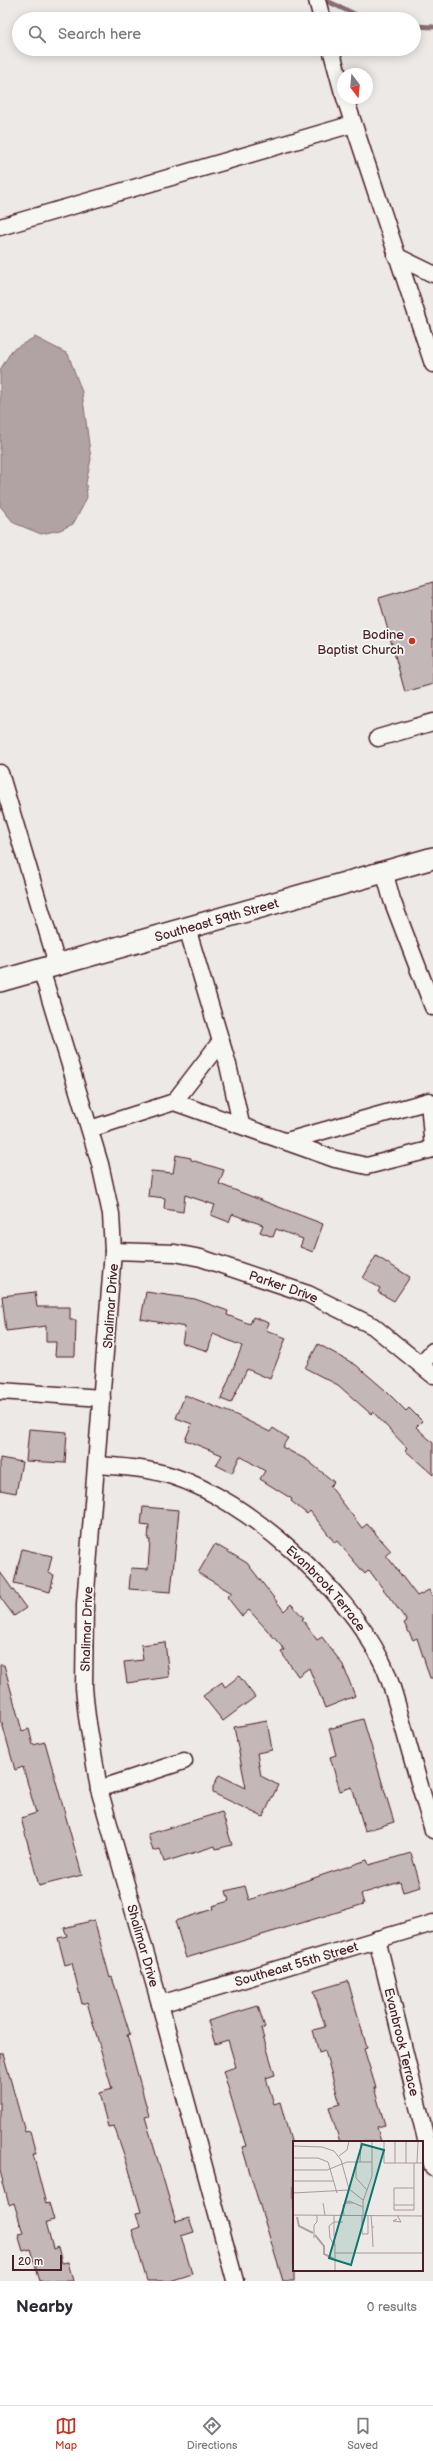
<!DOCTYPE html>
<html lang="en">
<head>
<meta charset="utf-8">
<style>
	:root { --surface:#fff; --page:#f2f2f3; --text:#2b2b33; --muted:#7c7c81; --line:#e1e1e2; --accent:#c8321e }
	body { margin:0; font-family:"Balsamiq Sans",sans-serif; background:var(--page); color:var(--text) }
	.compass { position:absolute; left:337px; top:68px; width:36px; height:36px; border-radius:50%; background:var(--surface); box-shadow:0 2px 10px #0003; rotate:164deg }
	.scale { position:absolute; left:12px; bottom:10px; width:50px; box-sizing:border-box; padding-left:4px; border:2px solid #4a1f2b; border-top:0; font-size:11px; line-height:14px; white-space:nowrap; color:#4a1f2b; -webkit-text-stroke:3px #f6f6f2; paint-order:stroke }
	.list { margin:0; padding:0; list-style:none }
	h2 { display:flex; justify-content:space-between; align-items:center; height:52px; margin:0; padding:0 16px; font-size:17px }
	h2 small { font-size:13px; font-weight:400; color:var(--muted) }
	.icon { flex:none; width:22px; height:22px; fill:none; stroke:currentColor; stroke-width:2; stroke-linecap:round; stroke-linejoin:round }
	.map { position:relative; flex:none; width:433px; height:2281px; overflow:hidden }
	.search { position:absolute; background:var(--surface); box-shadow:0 2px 10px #0003; left:12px; right:12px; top:12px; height:44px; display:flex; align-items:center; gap:10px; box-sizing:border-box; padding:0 14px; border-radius:22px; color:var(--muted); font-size:15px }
	.sheet { height:124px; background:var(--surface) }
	nav { display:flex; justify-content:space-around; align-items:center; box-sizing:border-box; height:56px; border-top:1px solid var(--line); background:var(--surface); font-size:11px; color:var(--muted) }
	nav a { display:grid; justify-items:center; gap:2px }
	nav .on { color:var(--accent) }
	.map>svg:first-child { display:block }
	.water { fill:#b1a2a3; stroke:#886e73 }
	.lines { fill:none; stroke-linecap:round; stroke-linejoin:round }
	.stream { stroke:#886e73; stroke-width:5 }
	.building { fill:#c4b7b7; stroke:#4a1f2b }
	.minor-casing { stroke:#4a1f2b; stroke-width:19 }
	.major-casing { stroke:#4a1f2b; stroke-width:24 }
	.minor { stroke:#f6f6f2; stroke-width:16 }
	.major { stroke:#f6f6f2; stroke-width:21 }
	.poi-dot { fill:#c8321e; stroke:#f6f6f2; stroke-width:1.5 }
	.labels { text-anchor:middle; stroke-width:3.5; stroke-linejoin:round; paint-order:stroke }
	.poi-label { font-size:13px; fill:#4a1f2b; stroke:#f6f6f2; text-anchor:end }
	.street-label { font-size:13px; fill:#4a1f2b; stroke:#f6f6f2 }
	.inset-river { fill:none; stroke:#b1a2a3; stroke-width:2 }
	.inset-road { fill:none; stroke:#ab989b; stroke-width:1 }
	.view { fill:#0f766e; fill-opacity:0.15; stroke:#0f766e; stroke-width:2 }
	.inset-edge { fill:none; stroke:#4a1f2b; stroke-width:2 }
</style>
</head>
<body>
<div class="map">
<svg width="433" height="2281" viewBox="0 0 433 2281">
	<rect width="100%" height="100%" fill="#ece9e6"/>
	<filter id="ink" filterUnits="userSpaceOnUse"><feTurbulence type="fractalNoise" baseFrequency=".025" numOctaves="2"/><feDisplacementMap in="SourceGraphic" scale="8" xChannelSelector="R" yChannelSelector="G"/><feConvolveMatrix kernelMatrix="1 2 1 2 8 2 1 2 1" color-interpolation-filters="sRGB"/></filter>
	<g filter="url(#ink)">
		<path class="water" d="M 35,337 L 68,354 L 82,392 L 91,459 L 86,483 L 87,497 L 83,506 L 73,524 L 60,530 L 41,534 L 14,523 L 0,506 L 0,370 L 12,350 Z"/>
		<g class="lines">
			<g class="stream">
				<path d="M 325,0 L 365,19"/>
				<path d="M 414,26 L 433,27"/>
			</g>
		</g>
		<g class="building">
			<path d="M 433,582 L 433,684 L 405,692 L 379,598 Z"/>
			<path d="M 176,1155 L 191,1158 L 191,1160 L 224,1170 L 219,1184 L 323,1224 L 313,1252 L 300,1247 L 303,1239 L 276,1229 L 273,1237 L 260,1232 L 263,1225 L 232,1214 L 229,1222 L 211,1215 L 215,1205 L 185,1195 L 183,1212 L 164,1209 L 165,1198 L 148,1196 L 151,1171 L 173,1173 Z"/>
			<path d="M 376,1256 L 410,1277 L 394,1301 L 378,1292 L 380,1288 L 363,1278 Z"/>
			<path d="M 35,1292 L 37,1307 L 70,1307 L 70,1320 L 76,1320 L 75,1356 L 55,1356 L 56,1342 L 46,1342 L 46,1326 L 6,1331 L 2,1296 Z"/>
			<path d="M 146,1292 L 195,1299 L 228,1311 L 227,1315 L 250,1324 L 253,1317 L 269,1323 L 266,1330 L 286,1338 L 270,1379 L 247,1369 L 231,1403 L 221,1399 L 242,1346 L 213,1334 L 208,1351 L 182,1343 L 185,1327 L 141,1319 Z"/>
			<path d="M 318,1344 L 356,1365 L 385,1390 L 406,1411 L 409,1408 L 422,1421 L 416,1427 L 433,1443 L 433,1475 L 405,1450 L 407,1448 L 373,1412 L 371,1414 L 338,1385 L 305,1368 Z"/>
			<path d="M 185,1395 L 236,1415 L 270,1432 L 273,1428 L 288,1438 L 282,1447 L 307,1460 L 334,1482 L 330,1486 L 362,1528 L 367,1524 L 391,1551 L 386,1555 L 417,1596 L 429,1590 L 433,1598 L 433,1678 L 430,1678 L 417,1638 L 413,1640 L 404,1623 L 407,1621 L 369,1570 L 365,1574 L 337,1541 L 335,1543 L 310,1511 L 307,1514 L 291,1501 L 292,1499 L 260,1479 L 265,1471 L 240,1456 L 232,1473 L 216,1465 L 222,1455 L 185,1440 L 192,1424 L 176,1418 Z"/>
			<path d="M 29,1429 L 67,1432 L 65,1463 L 26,1461 Z"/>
			<path d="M 0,1458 L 22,1462 L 16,1493 L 0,1490 Z"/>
			<path d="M 143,1507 L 179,1510 L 171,1592 L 129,1589 L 131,1568 L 148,1569 L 150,1540 L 148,1540 L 149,1526 L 141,1525 Z"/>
			<path d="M 215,1544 L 247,1563 L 284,1611 L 291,1604 L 304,1618 L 302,1619 L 317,1640 L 322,1637 L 343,1665 L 355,1696 L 325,1708 L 309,1668 L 298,1676 L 281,1652 L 285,1650 L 249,1610 L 242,1616 L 227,1597 L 232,1593 L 198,1573 Z"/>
			<path d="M 22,1549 L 52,1556 L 48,1573 L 54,1575 L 50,1592 L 14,1583 Z"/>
			<path d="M 0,1572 L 26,1608 L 14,1616 L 0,1597 Z"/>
			<path d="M 165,1642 L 169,1677 L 127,1683 L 124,1662 L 143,1660 L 141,1645 Z"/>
			<path d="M 0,1665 L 4,1665 L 22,1731 L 29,1729 L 33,1745 L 45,1742 L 82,1875 L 39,1886 L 21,1818 L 36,1813 L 23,1767 L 15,1770 L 2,1723 L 0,1724 Z"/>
			<path d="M 239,1676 L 255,1697 L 223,1721 L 203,1696 L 222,1682 L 225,1687 Z"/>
			<path d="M 363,1719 L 394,1822 L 365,1831 L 352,1787 L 340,1791 L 330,1757 L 336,1755 L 329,1729 Z"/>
			<path d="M 267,1721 L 272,1750 L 257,1753 L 261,1776 L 278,1785 L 263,1817 L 213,1793 L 213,1787 L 219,1775 L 246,1788 L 234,1727 Z"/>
			<path d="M 222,1812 L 232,1845 L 216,1849 L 215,1846 L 164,1862 L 160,1849 L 153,1851 L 148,1834 Z"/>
			<path d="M 411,1853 L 421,1887 L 403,1892 L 400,1882 L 361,1894 L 364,1904 L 186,1958 L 175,1921 L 213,1909 L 212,1906 L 229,1901 L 226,1891 L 245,1886 L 249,1900 L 367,1860 L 369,1865 Z"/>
			<path d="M 94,1920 L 110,1978 L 112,1977 L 130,2034 L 127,2035 L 149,2116 L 145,2117 L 176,2222 L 189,2218 L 194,2232 L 181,2236 L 192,2274 L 170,2281 L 147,2281 L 132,2230 L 140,2227 L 136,2213 L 141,2212 L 128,2166 L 114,2126 L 108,2127 L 99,2093 L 112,2089 L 87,2002 L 82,2004 L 72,1963 L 65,1965 L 58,1938 L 67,1936 L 64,1928 Z"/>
			<path d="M 348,1981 L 367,2048 L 364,2049 L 376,2088 L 374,2088 L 385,2125 L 377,2127 L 381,2142 L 340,2142 L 329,2107 L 340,2104 L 325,2051 L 319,2053 L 313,2030 L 325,2027 L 314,1991 Z"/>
			<path d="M 258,2006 L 265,2028 L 261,2029 L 275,2075 L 266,2078 L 274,2104 L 280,2102 L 294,2152 L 294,2281 L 283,2281 L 242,2147 L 246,2146 L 223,2071 L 236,2067 L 228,2040 L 215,2044 L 208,2021 Z"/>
			<path d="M 0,2053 L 3,2053 L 25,2132 L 30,2131 L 36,2154 L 33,2154 L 46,2204 L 49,2203 L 54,2220 L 46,2222 L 53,2249 L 58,2247 L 62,2263 L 68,2262 L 73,2281 L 40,2281 L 30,2249 L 23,2251 L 18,2234 L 23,2233 L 14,2203 L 9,2205 L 0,2171 Z"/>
		</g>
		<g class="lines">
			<g class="minor-casing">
				<g id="minor">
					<path d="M 317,0 L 322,19"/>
					<path d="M 331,49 L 343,93"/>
					<path d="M 345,98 L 433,364"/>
					<path d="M 0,227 L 353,124"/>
					<path d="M 396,256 L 433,274"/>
					<path d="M 378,738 L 433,722"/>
					<path d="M 0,773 L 57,964"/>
					<path d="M 384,871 L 392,900 L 433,1007"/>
					<path d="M 187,928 L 228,1065 L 241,1124"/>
					<path id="s1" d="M 41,969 L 100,1164 L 111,1214 L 113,1251 L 85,1604 L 84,1688 L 87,1717 L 99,1789 L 160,2004 L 235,2281"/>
					<path d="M 174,1102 L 221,1041"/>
					<path d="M 90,1129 L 174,1102 L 335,1159 L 367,1166 L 433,1149 L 429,1101 L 287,1141"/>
					<path id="s2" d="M 113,1251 L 175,1253 L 201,1258 L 308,1294 L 373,1326 L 433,1375"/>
					<path d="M 421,1364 L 433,1351"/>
					<path d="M 0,1391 L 102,1398"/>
					<path id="s3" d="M 98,1465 C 123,1467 148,1468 172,1476 C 248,1500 346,1589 381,1660 C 392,1681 397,1706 404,1729 C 413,1763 423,1796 433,1830"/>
					<path d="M 99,1789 L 184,1761"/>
					<path id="s4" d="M 377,1939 L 433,2168"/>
					<path id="s5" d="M 160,2004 L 433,1923"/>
				</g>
			</g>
			<g class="major-casing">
				<g id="major">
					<path id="s6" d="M 0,981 L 433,858"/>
				</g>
			</g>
			<use href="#minor" class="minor"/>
			<use href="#major" class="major"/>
		</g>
	</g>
	<circle class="poi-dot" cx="412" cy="641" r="4"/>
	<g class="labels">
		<g class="poi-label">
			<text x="404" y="639">Bodine<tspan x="404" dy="15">Baptist Church</tspan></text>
		</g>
		<g class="street-label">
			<text dy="5" stroke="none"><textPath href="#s6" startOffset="225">Southeast 59th Street</textPath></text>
			<text dy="5" stroke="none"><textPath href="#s2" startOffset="176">Parker Drive</textPath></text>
			<text transform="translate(110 1306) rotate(-86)" y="5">Shalimar Drive</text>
			<text dy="5" stroke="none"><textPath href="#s3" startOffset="268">Evanbrook Terrace</textPath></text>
			<text transform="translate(86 1629) rotate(-88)" y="5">Shalimar Drive</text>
			<text dy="5" stroke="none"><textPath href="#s1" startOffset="995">Shalimar Drive</textPath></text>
			<text dy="5" stroke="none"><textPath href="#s5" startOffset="142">Southeast 55th Street</textPath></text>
			<text dy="5" stroke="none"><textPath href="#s4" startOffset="106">Evanbrook Terrace</textPath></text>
		</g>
	</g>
	<g transform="translate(293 2141)">
		<rect width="130" height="130" fill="#ece9e6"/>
		<path class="inset-river" d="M 4,76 L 6,85 L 20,92M 22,94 L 31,105 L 31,113 L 41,118"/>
		<path class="inset-road" d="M 91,0 L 91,22 L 130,22M 0,5 L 29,6 L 41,10 L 48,19 L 56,48 L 70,59M 46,15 L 54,9 L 56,0M 0,17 L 25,17 L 35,21 L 44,52M 63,21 L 63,37 L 74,49M 67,21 L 68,0M 102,22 L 102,0M 113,22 L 113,0M 124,22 L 125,0M 0,29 L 34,29 L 54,21 L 79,21M 0,40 L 40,40M 121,47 L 101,47 L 101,69 L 121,69 L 121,22M 0,52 L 56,49M 30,62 L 32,74M 60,62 L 52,62 L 56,60 L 70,66M 101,64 L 121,64M 0,74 L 130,75M 41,74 L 41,81 L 50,81M 51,74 L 50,64 L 52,62M 69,74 L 69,93 L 75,93 L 75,74M 70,74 L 70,60 L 79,35 L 79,0M 78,74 L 79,86 L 81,86M 104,78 L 100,80 L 108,81 L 104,74M 79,86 L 80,106M 21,97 L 21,84 L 24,81 L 24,74M 42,105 L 37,97 L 36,85 L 41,81 L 41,93 L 42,105 L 42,130M 42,112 L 130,112"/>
		<path class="view" d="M 69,3 L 91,9 L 58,124 L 36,117 Z"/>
		<rect width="130" height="130" class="inset-edge"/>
	</g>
</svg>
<svg class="compass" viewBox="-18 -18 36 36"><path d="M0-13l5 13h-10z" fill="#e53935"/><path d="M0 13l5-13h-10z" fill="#7c7c81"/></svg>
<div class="scale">20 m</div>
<div class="search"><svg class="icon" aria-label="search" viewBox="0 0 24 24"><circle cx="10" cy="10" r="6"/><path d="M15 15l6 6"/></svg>Search here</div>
</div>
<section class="sheet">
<h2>Nearby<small>0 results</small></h2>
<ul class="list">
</ul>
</section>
<nav>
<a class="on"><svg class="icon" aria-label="map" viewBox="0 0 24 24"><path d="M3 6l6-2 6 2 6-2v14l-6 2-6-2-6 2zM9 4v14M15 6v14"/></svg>Map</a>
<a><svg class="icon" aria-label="directions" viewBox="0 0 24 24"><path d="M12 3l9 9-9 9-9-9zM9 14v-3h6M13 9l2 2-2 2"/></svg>Directions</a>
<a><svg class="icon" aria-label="saved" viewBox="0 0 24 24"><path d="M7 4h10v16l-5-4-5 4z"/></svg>Saved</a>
</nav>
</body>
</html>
